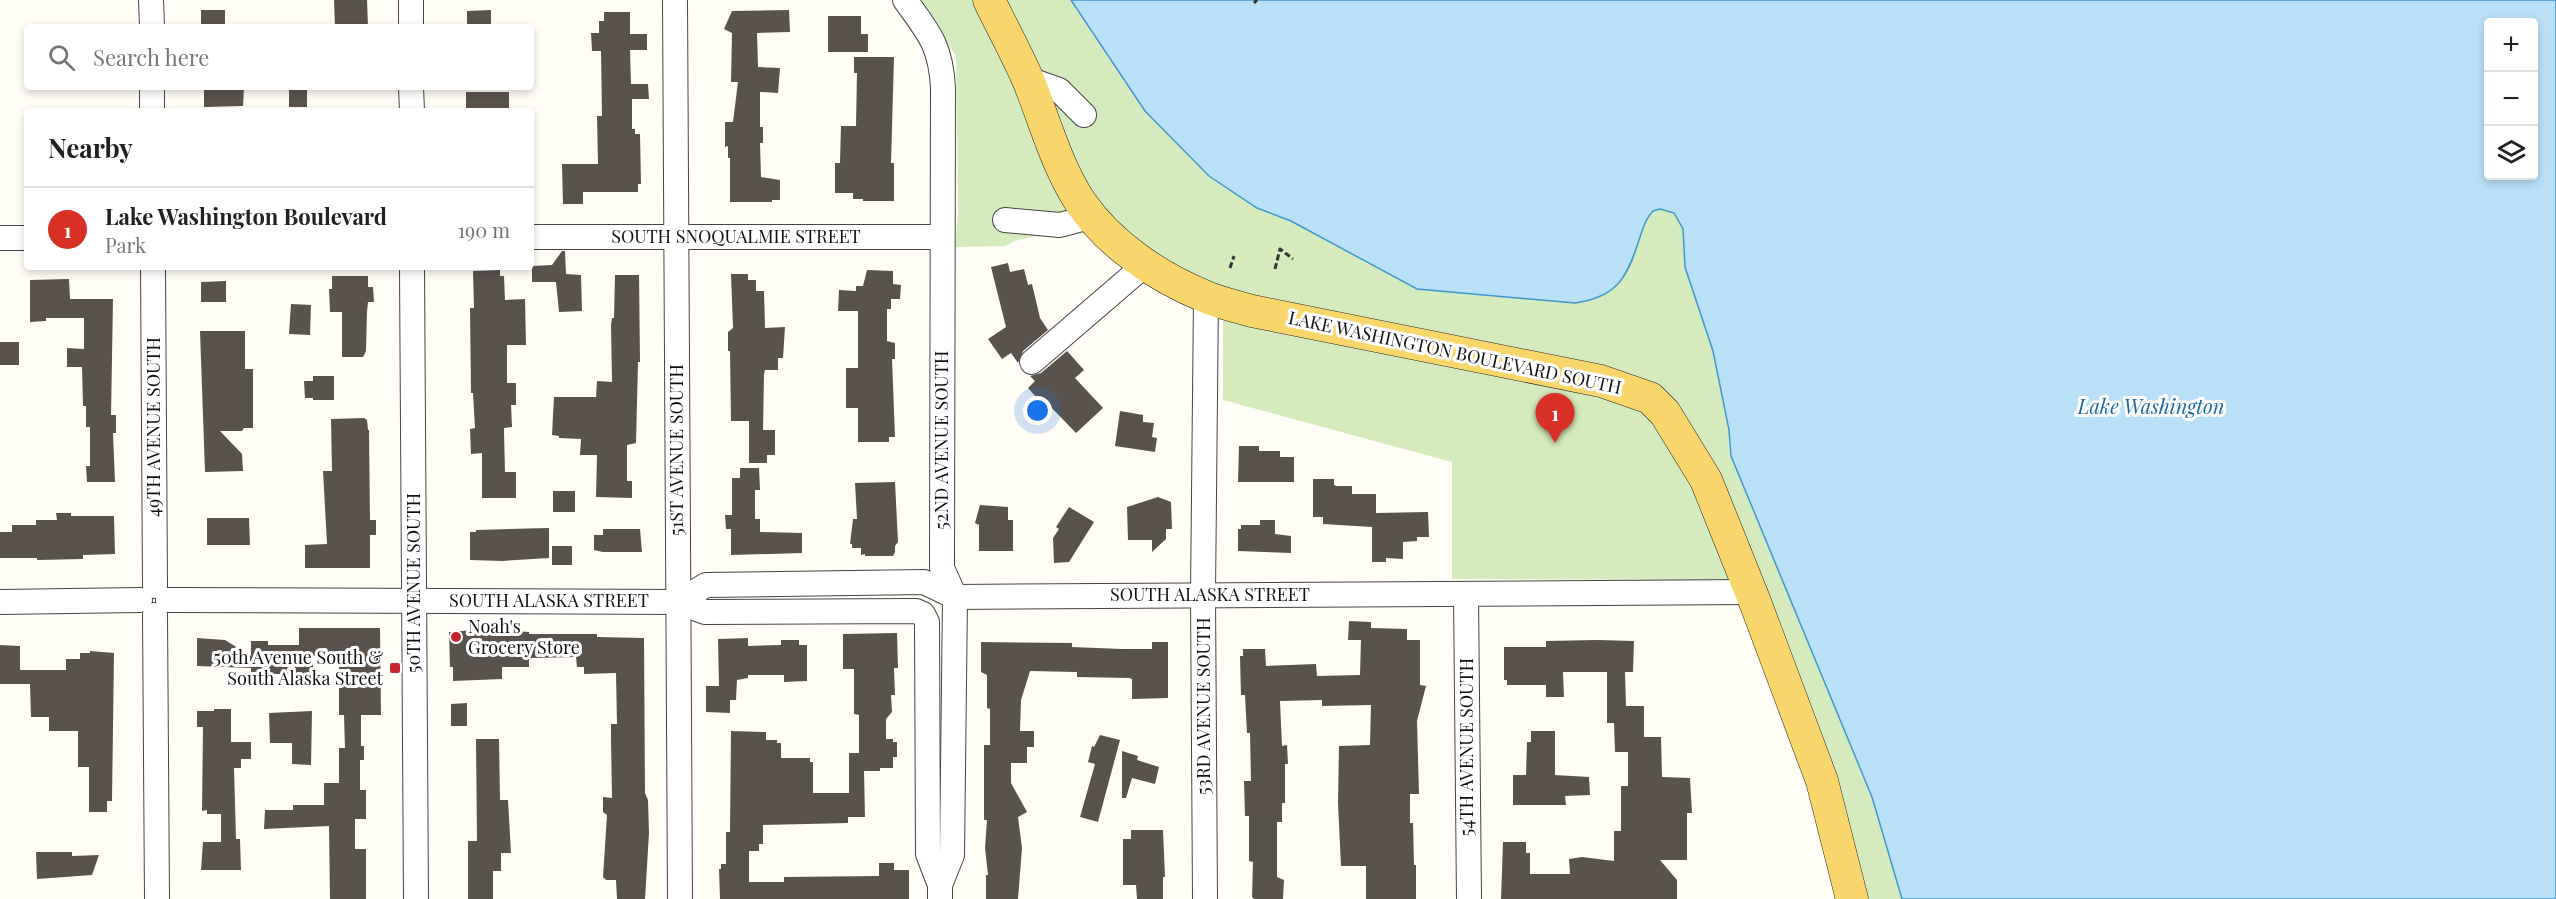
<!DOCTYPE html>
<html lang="en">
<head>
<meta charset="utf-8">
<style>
	:root { --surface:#fff; --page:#f6f6f6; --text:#202124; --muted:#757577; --line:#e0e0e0; --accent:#d93025 }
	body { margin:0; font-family:"Playfair Display",serif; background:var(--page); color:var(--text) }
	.controls { position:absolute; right:18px; top:18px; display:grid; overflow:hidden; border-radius:6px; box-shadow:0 3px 9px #0003 }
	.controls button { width:54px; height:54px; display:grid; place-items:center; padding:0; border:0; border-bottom:2px solid var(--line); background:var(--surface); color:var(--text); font:30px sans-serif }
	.you { position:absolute; left:1038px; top:411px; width:21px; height:21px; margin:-15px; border:4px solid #fff; border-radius:50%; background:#1a73e8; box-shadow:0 0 0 9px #1a73e833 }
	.badge { display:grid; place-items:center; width:39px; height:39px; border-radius:50%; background:var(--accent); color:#fff; font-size:20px; font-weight:700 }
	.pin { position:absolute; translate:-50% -50px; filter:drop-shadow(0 2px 3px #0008) }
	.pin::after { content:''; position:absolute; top:32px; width:21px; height:18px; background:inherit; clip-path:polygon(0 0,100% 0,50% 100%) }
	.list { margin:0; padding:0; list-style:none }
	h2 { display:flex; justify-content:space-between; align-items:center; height:78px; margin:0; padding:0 24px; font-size:26px }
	h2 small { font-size:20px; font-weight:400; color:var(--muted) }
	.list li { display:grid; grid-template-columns:39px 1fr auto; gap:18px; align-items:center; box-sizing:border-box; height:84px; padding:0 24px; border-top:2px solid var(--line) }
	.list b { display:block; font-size:22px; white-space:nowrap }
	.list p { margin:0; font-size:20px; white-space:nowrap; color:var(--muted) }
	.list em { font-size:20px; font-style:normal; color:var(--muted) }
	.icon { flex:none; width:33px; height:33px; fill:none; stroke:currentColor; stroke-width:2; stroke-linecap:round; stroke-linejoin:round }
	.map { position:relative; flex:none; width:2556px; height:899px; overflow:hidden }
	.search { position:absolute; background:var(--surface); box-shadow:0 3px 9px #0003; left:24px; top:24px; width:510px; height:66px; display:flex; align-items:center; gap:15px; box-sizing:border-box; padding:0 21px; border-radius:6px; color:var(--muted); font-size:22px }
	.panel { position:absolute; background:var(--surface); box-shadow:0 3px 9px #0003; left:24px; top:108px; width:510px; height:162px; border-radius:6px }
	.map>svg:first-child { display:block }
	.green { fill:#d5ebbd }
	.water { fill:#b9e0f7; stroke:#3f96cf; stroke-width:1.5; fill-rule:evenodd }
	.building { fill:#5a524d }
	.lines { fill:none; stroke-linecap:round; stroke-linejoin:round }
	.minor-casing { stroke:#444; stroke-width:26 }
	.major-casing { stroke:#222; stroke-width:33 }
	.path { stroke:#333; stroke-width:3; stroke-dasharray:6 3; stroke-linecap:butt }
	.minor { stroke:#fff; stroke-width:24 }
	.major { stroke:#f9d66b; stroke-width:32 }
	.poi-dot { fill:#c4262e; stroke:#fff; stroke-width:2 }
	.labels { text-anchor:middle; stroke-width:6; stroke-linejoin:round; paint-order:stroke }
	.street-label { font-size:18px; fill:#111; stroke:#fff }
	.poi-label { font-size:18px; fill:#111; stroke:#fff; text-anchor:start }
	.water-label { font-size:20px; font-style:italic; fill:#1768a6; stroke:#fff }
</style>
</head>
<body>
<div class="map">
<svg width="2556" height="899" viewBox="0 0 2556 899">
	<rect width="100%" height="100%" fill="#fffdf5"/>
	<path class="green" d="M 917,0 L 1071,0 L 1145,111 L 1257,208 L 1291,221 L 1343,248 L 1368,264 L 1619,284 L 1634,255 L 1646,217 L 1653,211 L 1660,209 L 1674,213 L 1683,229 L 1685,267 L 1713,351 L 1729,430 L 1731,456 L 1872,797 L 1902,899 L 1862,899 L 1754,580 L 1452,579 L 1452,462 L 1223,400 L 1223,292 L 1079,225 L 1015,241 L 1005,246 L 955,247 L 958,216 L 956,56 Z"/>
	<path class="water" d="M 1071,0 L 2556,0 L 2556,899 L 1902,899 L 1872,797 L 1731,456 L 1729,430 L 1713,351 L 1685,267 L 1683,229 L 1674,213 L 1660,209 L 1653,211 C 1645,219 1643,229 1639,240 C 1627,278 1617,297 1575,303 L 1417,289 L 1291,221 L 1257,208 L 1209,176 L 1145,111 ZM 2488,22 L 2534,22 L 2534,176 L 2488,176 Z"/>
	<g class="building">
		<path d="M 334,0 L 367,0 L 368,27 L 335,27 Z"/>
		<rect x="201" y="10" width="24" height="17"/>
		<path d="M 491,10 L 491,27 L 467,27 L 467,11 Z"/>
		<path d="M 789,10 L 790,32 L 757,33 L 758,67 L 780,68 L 778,93 L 760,92 L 760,127 L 763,127 L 763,143 L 760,143 L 761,177 L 780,180 L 780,200 L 772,200 L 772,202 L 730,202 L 730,158 L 728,158 L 728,146 L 725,147 L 725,122 L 733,122 L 738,82 L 731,82 L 732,33 L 724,29 L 732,11 Z"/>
		<path d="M 604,12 L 630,12 L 630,34 L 647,34 L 647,50 L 630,50 L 631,84 L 648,84 L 649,99 L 632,99 L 632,129 L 635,129 L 635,134 L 640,134 L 641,184 L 638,184 L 638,192 L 583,192 L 583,204 L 563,204 L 562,164 L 598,164 L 597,116 L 602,116 L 601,51 L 592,51 L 591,33 L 599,33 L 599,21 L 604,21 Z"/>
		<path d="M 828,16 L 861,16 L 861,34 L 868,34 L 868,52 L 828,52 Z"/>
		<path d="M 854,57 L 894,57 L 891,163 L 894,163 L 894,201 L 863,201 L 863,199 L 853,199 L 853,193 L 835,193 L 835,163 L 840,163 L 841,126 L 856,126 L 857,73 L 854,73 Z"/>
		<path d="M 204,87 L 244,87 L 243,106 L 204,107 Z"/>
		<rect x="289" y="90" width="18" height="17"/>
		<rect x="466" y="92" width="43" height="19"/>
		<path d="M 562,251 L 565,251 L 566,274 L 581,275 L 582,311 L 559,312 L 556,282 L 532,282 L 532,266 L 552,265 Z"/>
		<path d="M 1008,263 L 1010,272 L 1024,269 L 1028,285 L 1032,284 L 1040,318 L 1048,330 L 1023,351 L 1018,363 L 1011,353 L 1002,359 L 988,339 L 1006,327 L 991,267 Z"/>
		<path d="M 500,270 L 500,276 L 504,276 L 505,300 L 525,299 L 526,345 L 507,345 L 507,383 L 516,383 L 516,405 L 511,405 L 512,427 L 504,428 L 504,431 L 505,472 L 516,472 L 516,498 L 482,498 L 482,453 L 471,454 L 470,429 L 475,428 L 473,393 L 471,393 L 470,308 L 474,308 L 473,271 Z"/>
		<path d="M 867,270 L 893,271 L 893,284 L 901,285 L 900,299 L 891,299 L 891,309 L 887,309 L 887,341 L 895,343 L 895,359 L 892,359 L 895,437 L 889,437 L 889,442 L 858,442 L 858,408 L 846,408 L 846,368 L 858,368 L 858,311 L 838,311 L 839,290 L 856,291 L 856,286 L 863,286 Z"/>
		<path d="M 731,274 L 748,274 L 748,280 L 756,280 L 756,291 L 764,291 L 765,328 L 785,327 L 783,358 L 778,358 L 778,370 L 765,370 L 764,374 L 763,430 L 775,430 L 775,455 L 767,455 L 767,463 L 749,463 L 749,421 L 731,421 L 730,351 L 728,351 L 728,332 L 733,328 Z"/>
		<path d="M 615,275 L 639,275 L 640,362 L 638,362 L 636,443 L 627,445 L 627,481 L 632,481 L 632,498 L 596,497 L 597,455 L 580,455 L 581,439 L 559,438 L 559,436 L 552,435 L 554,397 L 596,397 L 597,381 L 612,382 L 611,325 L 612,318 L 614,318 Z"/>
		<path d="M 332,276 L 368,276 L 368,287 L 373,287 L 374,302 L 368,302 L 367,312 L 366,351 L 363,357 L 342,357 L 342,312 L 330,312 L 329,289 L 332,289 Z"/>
		<path d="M 69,279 L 70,299 L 113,299 L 111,415 L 116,415 L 116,433 L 113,433 L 115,482 L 87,482 L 86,466 L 90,466 L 90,427 L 86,427 L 86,406 L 83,406 L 82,367 L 67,367 L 67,348 L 84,349 L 84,318 L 46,318 L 46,321 L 30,322 L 30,280 Z"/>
		<path d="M 226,281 L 226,302 L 201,302 L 201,282 Z"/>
		<path d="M 291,304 L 311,305 L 310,335 L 289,334 Z"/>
		<path d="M 200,331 L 245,331 L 245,369 L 253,369 L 253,428 L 244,428 L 242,431 L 220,431 L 242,454 L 243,471 L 205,472 Z"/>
		<rect x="0" y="342" width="19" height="23"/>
		<path d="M 1067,351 L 1084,370 L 1075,378 L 1103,408 L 1076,433 L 1047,403 L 1044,406 L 1028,388 L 1035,381 L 1030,376 L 1041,373 Z"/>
		<path d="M 313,376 L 334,376 L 334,400 L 313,400 L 313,398 L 305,398 L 304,381 L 313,381 Z"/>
		<path d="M 1120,411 L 1143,415 L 1143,422 L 1154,423 L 1152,437 L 1157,438 L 1155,452 L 1115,446 Z"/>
		<path d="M 364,418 L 367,420 L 368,430 L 369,430 L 370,520 L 376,520 L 376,535 L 370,535 L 370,568 L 305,568 L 305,545 L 327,544 L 323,471 L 332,471 L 331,419 Z"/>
		<path d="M 1239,446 L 1259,446 L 1259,451 L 1280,451 L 1280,457 L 1294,457 L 1294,482 L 1238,482 Z"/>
		<path d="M 740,468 L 759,468 L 760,490 L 755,490 L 755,519 L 760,519 L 760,532 L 802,533 L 802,553 L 731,555 L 731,529 L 726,529 L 725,515 L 732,515 L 732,478 L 740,478 Z"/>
		<path d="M 1313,479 L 1334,479 L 1334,485 L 1337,486 L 1352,486 L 1352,494 L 1376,494 L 1376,513 L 1428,512 L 1429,537 L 1417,537 L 1417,541 L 1403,542 L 1403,559 L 1386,558 L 1386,562 L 1372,562 L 1372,527 L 1323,524 L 1323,517 L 1313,517 Z"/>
		<path d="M 895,482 L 898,542 L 895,546 L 895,552 L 893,556 L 865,556 L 865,554 L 861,555 L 861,548 L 852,548 L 852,544 L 850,544 L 853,519 L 857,519 L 855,483 Z"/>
		<rect x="553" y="491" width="22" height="21"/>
		<path d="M 1158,497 L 1171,502 L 1172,529 L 1166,529 L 1166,539 L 1152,552 L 1152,540 L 1128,540 L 1127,507 Z"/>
		<path d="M 980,505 L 1008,507 L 1008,520 L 1013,520 L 1013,551 L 979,551 L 979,525 L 975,523 Z"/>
		<path d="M 1069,507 L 1094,522 L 1069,562 L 1054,563 L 1053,538 L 1059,529 L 1056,527 Z"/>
		<path d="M 56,513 L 71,513 L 71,516 L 114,516 L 115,554 L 83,555 L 83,559 L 37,560 L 37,558 L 0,558 L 0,532 L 12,532 L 12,525 L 36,525 L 36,520 L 57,520 Z"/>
		<path d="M 207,518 L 249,518 L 250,545 L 207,545 Z"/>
		<path d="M 1260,520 L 1275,520 L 1275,534 L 1291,536 L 1291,553 L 1238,551 L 1238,529 L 1241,529 L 1241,525 L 1260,525 Z"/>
		<path d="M 549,528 L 549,558 L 502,561 L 470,560 L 470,532 L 476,532 L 476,530 Z"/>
		<path d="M 603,529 L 640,529 L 642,552 L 603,552 L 594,550 L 594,535 L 603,535 Z"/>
		<rect x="552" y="546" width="20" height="19"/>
		<path d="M 1349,621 L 1371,622 L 1371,628 L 1407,629 L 1407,640 L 1420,640 L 1420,685 L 1426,686 L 1417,721 L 1419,794 L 1410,794 L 1410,823 L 1413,823 L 1414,865 L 1416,865 L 1416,899 L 1366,899 L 1366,866 L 1341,866 L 1338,803 L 1339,746 L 1370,745 L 1371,705 L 1322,706 L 1322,700 L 1280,701 L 1282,746 L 1287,745 L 1288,764 L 1285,764 L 1285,803 L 1282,803 L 1282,822 L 1277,822 L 1277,877 L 1284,880 L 1283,899 L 1254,899 L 1252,897 L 1253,862 L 1249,861 L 1249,816 L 1245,816 L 1244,781 L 1251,781 L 1250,733 L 1247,733 L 1245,695 L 1241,695 L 1240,656 L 1243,656 L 1243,649 L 1265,649 L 1266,666 L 1316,664 L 1317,676 L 1360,675 L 1361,640 L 1348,640 Z"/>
		<path d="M 299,628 L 380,628 L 381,715 L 361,715 L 361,746 L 364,746 L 364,760 L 360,760 L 360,790 L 366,790 L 366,819 L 355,819 L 355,849 L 366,849 L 366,899 L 330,899 L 329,826 L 264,829 L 265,810 L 293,810 L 293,805 L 324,805 L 324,783 L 339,783 L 339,748 L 345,748 L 344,715 L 339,715 L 339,656 L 313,656 L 313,674 L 251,674 L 251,668 L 197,666 L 197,638 L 225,640 L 251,656 L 251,641 L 268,641 L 268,645 L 299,645 Z"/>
		<path d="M 489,629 L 529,632 L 529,634 L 597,634 L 597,637 L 644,638 L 645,793 L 648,800 L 649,833 L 645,899 L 617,899 L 616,880 L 606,880 L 603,877 L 607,815 L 603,812 L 603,797 L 612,798 L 611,740 L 611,724 L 617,724 L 616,673 L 584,674 L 584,667 L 577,667 L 576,657 L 529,658 L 529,667 L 502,667 L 502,679 L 453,681 L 453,667 L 450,667 L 449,632 Z"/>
		<path d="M 897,633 L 898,668 L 894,668 L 895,695 L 891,695 L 892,712 L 886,719 L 886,739 L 893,739 L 893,742 L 897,742 L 897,757 L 893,757 L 893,768 L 880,768 L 880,771 L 864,771 L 865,817 L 848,817 L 848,823 L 763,825 L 763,844 L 759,844 L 759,851 L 749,851 L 749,882 L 784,882 L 784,877 L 879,876 L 879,863 L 894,863 L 894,870 L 909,870 L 909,899 L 720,899 L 719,869 L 721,869 L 721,864 L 726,864 L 726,832 L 730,832 L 731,731 L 766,732 L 766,740 L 777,740 L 777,743 L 781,743 L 781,758 L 810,758 L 810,762 L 813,762 L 813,793 L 849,793 L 849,753 L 859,753 L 859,715 L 854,714 L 854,669 L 843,669 L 843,634 Z"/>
		<path d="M 748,638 L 748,646 L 781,645 L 781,640 L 799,640 L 799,645 L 807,645 L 807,681 L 784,682 L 784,675 L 748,675 L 748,678 L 737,680 L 736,700 L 730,700 L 730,713 L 706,712 L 706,686 L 719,686 L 718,639 Z"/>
		<path d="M 1597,640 L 1634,641 L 1633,672 L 1625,672 L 1626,706 L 1644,706 L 1644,737 L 1661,737 L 1662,777 L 1690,778 L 1692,813 L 1687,813 L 1687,860 L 1660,860 L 1677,880 L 1677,899 L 1501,899 L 1503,842 L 1526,842 L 1526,853 L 1530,853 L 1530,874 L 1570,874 L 1569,859 L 1582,857 L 1614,861 L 1614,831 L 1621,831 L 1621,786 L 1628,786 L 1628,752 L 1615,752 L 1614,723 L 1607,723 L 1607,672 L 1563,672 L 1564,697 L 1546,697 L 1546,685 L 1507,685 L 1507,680 L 1504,680 L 1504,647 L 1546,647 L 1546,641 Z"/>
		<path d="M 981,642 L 1072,643 L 1072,647 L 1122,649 L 1152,649 L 1152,642 L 1168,642 L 1168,698 L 1132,699 L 1132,679 L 1129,678 L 1077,677 L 1077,672 L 1030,671 L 1021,700 L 1020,731 L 1034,731 L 1034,747 L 1027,747 L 1027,763 L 1011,763 L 1011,783 L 1027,812 L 1018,817 L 1022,848 L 1018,899 L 986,899 L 986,875 L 988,875 L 985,848 L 987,820 L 984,820 L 984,745 L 990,745 L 990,709 L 987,708 L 987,675 L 981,672 Z"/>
		<path d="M 0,645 L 20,646 L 20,670 L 66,670 L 66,659 L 80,659 L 80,653 L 90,653 L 90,651 L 114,653 L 112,801 L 107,801 L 107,812 L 89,812 L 89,767 L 78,767 L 78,731 L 49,731 L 49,717 L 31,717 L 30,684 L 0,684 Z"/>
		<path d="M 467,703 L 467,726 L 451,726 L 451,704 Z"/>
		<path d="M 214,709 L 231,709 L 231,742 L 251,742 L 251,759 L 241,759 L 241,768 L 234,768 L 236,839 L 240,839 L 241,870 L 201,870 L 203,842 L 221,842 L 221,814 L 207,814 L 207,810 L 202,811 L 203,727 L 197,727 L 197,711 L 214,711 Z"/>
		<path d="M 312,711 L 311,765 L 292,764 L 292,743 L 270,743 L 269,713 Z"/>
		<path d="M 1531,731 L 1555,731 L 1555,775 L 1589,777 L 1590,795 L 1565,796 L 1566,805 L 1513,805 L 1513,775 L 1526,775 L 1527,742 L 1531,742 Z"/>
		<path d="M 1100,735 L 1120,740 L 1098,822 L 1080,817 L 1095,764 L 1088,762 L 1092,746 L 1094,747 Z"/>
		<path d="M 476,739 L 499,739 L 500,800 L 508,800 L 511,853 L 501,853 L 501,871 L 493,871 L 493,899 L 468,899 L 468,841 L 477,841 Z"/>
		<path d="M 1122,751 L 1138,756 L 1137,760 L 1159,767 L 1155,784 L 1132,778 L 1126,798 L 1122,798 Z"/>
		<path d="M 1131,830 L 1163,830 L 1165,877 L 1163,877 L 1163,899 L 1137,899 L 1136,885 L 1123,885 L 1123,839 L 1131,839 Z"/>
		<path d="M 36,852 L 72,852 L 72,856 L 99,855 L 92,875 L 37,879 Z"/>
	</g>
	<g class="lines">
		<g class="minor-casing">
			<g id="minor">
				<path d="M 151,0 L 152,27"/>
				<path d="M 411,0 L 411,27"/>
				<path d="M 675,0 L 680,899"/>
				<path d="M 905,0 C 929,33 941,46 943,88 L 942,568 L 955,597 L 952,855 L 940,885 L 940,899"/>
				<path d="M 1028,79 L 1059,90 L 1084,115"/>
				<path d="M 152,87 L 152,111"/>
				<path d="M 411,87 L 412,111"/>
				<path d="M 1005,220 L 1060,225 L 1093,216"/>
				<path d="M 531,237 L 941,237"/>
				<path d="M 0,238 L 27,238"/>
				<path d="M 153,267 L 155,586"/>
				<path d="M 412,267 L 416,899"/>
				<path d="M 1032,362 L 1146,264"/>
				<path d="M 1466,594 L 1469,899"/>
				<path d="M 168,600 L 678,602 L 706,585 L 924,582 L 955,597 L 1750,592"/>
				<path d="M 0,602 L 140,600"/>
				<path d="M 678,602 L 705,612 L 916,611 L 923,614 L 927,622 L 928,854 L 940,885"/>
				<path d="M 155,615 L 157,899"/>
				<path d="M 1205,899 L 1203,594 L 1206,297"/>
			</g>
		</g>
		<g class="major-casing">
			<path id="major" d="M 989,0 C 1002,27 1017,54 1029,82 C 1045,122 1057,167 1081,203 C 1110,245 1158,277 1204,296 C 1219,303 1236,306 1252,311 L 1601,381 L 1650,398 L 1665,413 L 1706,480 L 1755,602 L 1822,781 L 1852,899"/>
		</g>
		<g class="path">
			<path d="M 1254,3 L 1257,0"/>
			<path d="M 1230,268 L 1234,256"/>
			<path d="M 1275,269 L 1280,249 L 1293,259"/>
		</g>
		<use href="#minor" class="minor"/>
		<use href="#major" class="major"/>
	</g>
	<g class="poi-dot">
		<circle cx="456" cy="637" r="6"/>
		<rect x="389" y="662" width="12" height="12" rx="3"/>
	</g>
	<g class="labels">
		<g class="street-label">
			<text x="736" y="243">SOUTH SNOQUALMIE STREET</text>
			<text transform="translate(1455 353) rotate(12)" y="6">LAKE WASHINGTON BOULEVARD SOUTH</text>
			<text transform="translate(154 427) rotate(-90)" y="6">49TH AVENUE SOUTH</text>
			<text transform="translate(942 440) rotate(-90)" y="6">52ND AVENUE SOUTH</text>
			<text transform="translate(677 450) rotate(-90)" y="6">51ST AVENUE SOUTH</text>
			<text transform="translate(414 583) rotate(-90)" y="6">50TH AVENUE SOUTH</text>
			<text x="1210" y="601">SOUTH ALASKA STREET</text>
			<text x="549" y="607">SOUTH ALASKA STREET</text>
			<text transform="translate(1204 706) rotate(-90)" y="6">53RD AVENUE SOUTH</text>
			<text transform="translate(1467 747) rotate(-90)" y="6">54TH AVENUE SOUTH</text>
		</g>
		<g class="poi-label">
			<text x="468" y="633">Noah's<tspan x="468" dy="21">Grocery Store</tspan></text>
			<text x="383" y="664" text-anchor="end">50th Avenue South &amp;<tspan x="383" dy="21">South Alaska Street</tspan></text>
		</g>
		<g class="water-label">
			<text x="2151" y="414">Lake Washington</text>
		</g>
	</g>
</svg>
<div class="controls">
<button>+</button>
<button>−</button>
<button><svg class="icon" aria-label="layers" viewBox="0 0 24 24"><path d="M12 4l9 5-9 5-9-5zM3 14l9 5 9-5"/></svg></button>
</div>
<div class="you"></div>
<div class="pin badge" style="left:1555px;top:443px">1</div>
<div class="search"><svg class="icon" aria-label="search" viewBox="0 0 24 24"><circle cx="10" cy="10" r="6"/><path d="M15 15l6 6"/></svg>Search here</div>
<section class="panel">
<h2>Nearby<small></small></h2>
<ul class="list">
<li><span class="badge">1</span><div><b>Lake Washington Boulevard</b><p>Park</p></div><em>190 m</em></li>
</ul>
</section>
</div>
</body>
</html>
